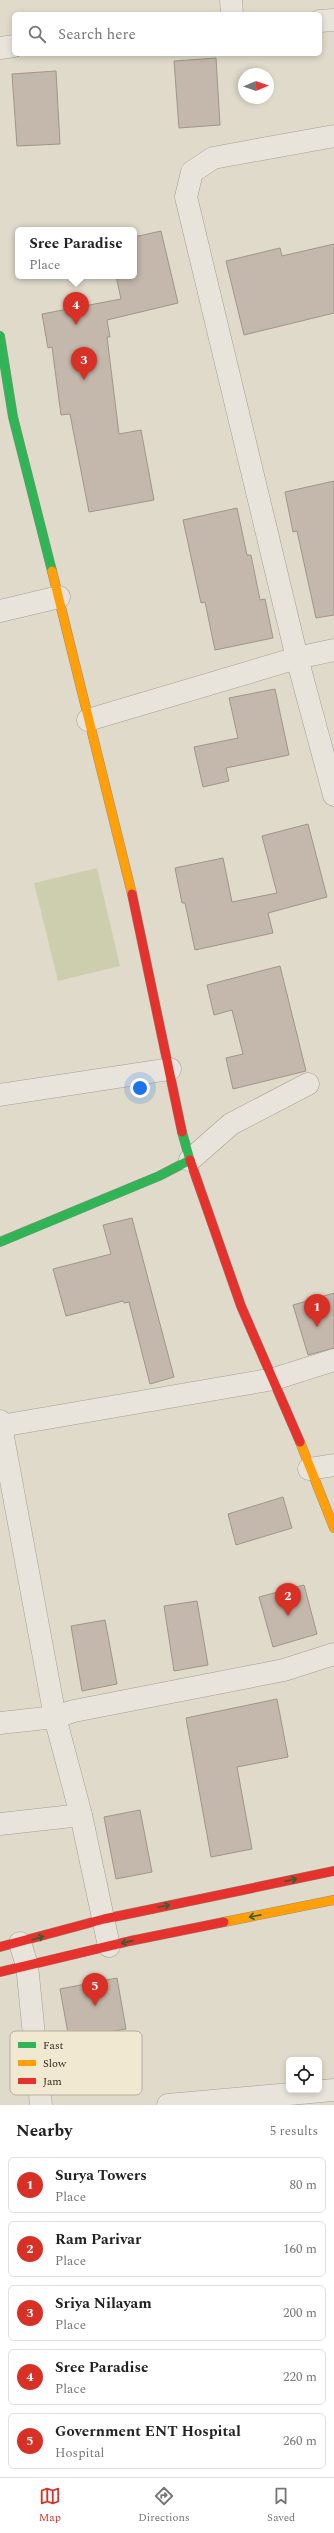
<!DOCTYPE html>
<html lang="en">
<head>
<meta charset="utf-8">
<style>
	:root { --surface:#fff; --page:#f6f6f6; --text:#222; --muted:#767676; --line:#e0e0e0; --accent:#d93025 }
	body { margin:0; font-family:Spectral,serif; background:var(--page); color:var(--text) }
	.controls { position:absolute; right:12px; bottom:12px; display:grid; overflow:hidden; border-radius:6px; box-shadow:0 2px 6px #0003 }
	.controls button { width:36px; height:36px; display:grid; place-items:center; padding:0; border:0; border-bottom:1px solid var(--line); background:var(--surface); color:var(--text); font:20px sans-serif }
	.compass { position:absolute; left:238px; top:68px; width:36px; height:36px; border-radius:50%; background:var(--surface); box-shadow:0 2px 6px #0003; rotate:88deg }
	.you { position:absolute; left:140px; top:1088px; width:14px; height:14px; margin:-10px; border:3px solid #fff; border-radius:50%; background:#1a73e8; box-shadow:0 0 0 6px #1a73e833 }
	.badge { display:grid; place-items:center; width:26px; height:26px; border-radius:50%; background:var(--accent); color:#fff; font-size:13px; font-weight:700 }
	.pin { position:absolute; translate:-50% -33px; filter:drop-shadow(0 1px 2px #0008) }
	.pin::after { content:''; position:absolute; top:21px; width:14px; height:12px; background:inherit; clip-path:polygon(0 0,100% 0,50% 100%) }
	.popup { position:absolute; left:15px; top:227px; width:122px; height:52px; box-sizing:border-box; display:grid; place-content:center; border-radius:6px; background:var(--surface); filter:drop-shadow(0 1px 3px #0005); font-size:13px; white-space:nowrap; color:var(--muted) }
	.popup b { font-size:15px; color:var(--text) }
	.popup::after { content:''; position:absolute; left:50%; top:100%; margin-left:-8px; border:8px solid transparent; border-top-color:var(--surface) }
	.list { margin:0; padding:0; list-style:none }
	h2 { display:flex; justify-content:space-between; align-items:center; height:52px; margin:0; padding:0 16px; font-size:17px }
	h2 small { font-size:13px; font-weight:400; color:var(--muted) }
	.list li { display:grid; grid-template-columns:26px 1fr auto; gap:12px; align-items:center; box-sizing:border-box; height:56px; margin:0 8px 8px; padding:0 8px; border:1px solid var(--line); border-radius:6px }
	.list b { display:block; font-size:15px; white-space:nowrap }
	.list p { margin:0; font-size:13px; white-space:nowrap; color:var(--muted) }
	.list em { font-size:13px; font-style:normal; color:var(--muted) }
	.icon { flex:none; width:22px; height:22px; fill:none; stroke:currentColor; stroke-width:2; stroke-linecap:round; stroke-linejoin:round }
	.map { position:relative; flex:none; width:334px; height:2105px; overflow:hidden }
	.search { position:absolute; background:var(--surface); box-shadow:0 2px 6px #0003; left:12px; right:12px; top:12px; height:44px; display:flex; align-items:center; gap:10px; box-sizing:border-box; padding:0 14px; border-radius:6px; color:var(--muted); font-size:15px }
	.sheet { height:372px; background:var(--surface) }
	nav { display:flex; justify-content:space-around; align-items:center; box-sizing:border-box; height:56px; border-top:1px solid var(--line); background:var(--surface); font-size:11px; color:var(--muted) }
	nav a { display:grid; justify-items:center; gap:2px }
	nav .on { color:var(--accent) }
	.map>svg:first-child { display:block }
	.green { fill:#cdceae }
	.building { fill:#c3b8ab; stroke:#9f968a }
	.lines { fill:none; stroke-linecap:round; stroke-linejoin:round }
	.street-casing { stroke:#a49f94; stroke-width:23 }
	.fast-casing { stroke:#948e84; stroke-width:10 }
	.slow-casing { stroke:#948e84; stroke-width:10 }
	.jam-casing { stroke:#948e84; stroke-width:10 }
	.street { stroke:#e8e4db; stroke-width:22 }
	.fast { stroke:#30b455; stroke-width:9 }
	.slow { stroke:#ff9f0a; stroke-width:9 }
	.jam { stroke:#e5322d; stroke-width:9 }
	.oneway { stroke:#316034 }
	.key { fill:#f0e8d1; stroke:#b7ae9b; stroke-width:1 }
	.key-label { font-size:11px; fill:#31281e }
</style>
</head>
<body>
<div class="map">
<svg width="334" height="2105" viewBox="0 0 334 2105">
	<rect width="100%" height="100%" fill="#e0daca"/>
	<path class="green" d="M 97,868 L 120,966 L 58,981 L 34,883 Z"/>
	<g class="building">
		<path d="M 216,58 L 220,125 L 179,128 L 174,61 Z"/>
		<path d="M 56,71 L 60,144 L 17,146 L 12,74 Z"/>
		<path d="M 161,231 L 178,303 L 107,320 L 110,337 L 107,337 L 119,434 L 141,430 L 154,500 L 89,512 L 70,414 L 61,415 L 52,347 L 48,348 L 42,314 L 121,299 L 116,276 L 134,276 L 134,237 Z"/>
		<path d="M 334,244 L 334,313 L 244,335 L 226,261 L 280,248 L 282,256 Z"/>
		<path d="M 334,481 L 334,615 L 316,618 L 297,531 L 293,532 L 285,492 Z"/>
		<path d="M 237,508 L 247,555 L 251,555 L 260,600 L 265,599 L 273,638 L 215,650 L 205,602 L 201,603 L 183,520 Z"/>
		<path d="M 275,689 L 289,755 L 226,768 L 229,781 L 203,787 L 194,747 L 238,738 L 229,698 Z"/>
		<path d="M 308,824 L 327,897 L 268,913 L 273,933 L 195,950 L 185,903 L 182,903 L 175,868 L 223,858 L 232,902 L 277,893 L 262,836 Z"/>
		<path d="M 280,966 L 306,1071 L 233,1089 L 226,1058 L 243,1054 L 232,1010 L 214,1015 L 207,985 Z"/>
		<path d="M 132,1218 L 174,1377 L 150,1384 L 129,1302 L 124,1303 L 123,1301 L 66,1316 L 53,1269 L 111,1254 L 103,1225 Z"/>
		<path d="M 334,1293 L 334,1348 L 308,1355 L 293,1305 Z"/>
		<path d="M 283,1497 L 292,1528 L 236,1545 L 228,1514 Z"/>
		<path d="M 304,1585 L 317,1634 L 273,1647 L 259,1597 Z"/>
		<path d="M 197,1601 L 208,1665 L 174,1671 L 164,1606 Z"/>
		<path d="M 105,1620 L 117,1684 L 82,1691 L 71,1626 Z"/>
		<path d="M 277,1699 L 288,1757 L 237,1767 L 252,1849 L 211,1857 L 186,1718 Z"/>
		<path d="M 140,1810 L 152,1872 L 116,1879 L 104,1817 Z"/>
		<path d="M 117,1978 L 126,2029 L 69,2039 L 60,1989 Z"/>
	</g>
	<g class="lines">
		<g class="street-casing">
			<g id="street">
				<path d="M 231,0 L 232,14"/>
				<path d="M 320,21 L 334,20"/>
				<path d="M 0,48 L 14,46"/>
				<path d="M 334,136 L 213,158 L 192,172 L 186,197 L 297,658 L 334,795"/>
				<path d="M 0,611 L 59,597"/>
				<path d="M 88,720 L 297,658 L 334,650"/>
				<path d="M 0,1095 L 170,1069"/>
				<path d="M 190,1160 L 231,1124 L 308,1084"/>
				<path d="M 0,1421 L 55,1717 L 81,1815 L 109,1946"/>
				<path d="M 1,1426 L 274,1379 L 334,1360"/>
				<path d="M 309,1469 L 334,1465"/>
				<path d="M 0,1723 L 55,1717 L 74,1711 L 284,1670 L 334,1654"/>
				<path d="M 0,1824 L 81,1815"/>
				<path d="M 20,1943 L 27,1965 L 41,2105"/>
				<path d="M 168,2105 L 334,2090"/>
			</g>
		</g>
		<g class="fast-casing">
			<g id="fast">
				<path d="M 0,336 L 13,417 L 52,571"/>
				<path d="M 0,1242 L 159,1176 L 190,1160 L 182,1132"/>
			</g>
		</g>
		<g class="slow-casing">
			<g id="slow">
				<path d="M 52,571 L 132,894"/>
				<path d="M 300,1442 L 334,1528"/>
				<path d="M 224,1922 L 334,1900"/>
			</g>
		</g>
		<g class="jam-casing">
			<g id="jam">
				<path d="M 132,894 L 182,1132"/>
				<path d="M 190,1160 L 241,1306 L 300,1442"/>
				<path d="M 0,1947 L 104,1919 L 334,1871"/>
				<path d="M 0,1972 L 130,1941 L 224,1922"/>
			</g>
		</g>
		<use href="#street" class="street"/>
		<use href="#fast" class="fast"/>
		<use href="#slow" class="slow"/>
		<use href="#jam" class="jam"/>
	</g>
	<defs><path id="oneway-shaft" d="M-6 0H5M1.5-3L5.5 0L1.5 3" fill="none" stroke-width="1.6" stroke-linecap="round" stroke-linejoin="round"/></defs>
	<g class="oneway">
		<use href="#oneway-shaft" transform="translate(291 1880) rotate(-12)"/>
		<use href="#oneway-shaft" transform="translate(164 1906) rotate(-12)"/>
		<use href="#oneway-shaft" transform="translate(255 1916) rotate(169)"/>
		<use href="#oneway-shaft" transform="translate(38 1938) rotate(-16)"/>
		<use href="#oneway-shaft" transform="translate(127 1942) rotate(167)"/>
	</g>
	<rect x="10" y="2031" width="132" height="64" rx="6" class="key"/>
	<rect x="18" y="2042" width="18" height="6" fill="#30b455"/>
	<rect x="18" y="2060" width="18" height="6" fill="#ff9f0a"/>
	<rect x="18" y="2078" width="18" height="6" fill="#e5322d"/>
	<g class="key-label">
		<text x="43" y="2049">Fast</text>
		<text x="43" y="2067">Slow</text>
		<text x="43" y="2085">Jam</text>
	</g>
</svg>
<div class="controls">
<button><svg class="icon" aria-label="locate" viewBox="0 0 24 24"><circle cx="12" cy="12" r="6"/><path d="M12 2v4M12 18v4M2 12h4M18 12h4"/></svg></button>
</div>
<svg class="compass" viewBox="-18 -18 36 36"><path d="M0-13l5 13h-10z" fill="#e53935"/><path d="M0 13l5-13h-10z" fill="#767676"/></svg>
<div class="you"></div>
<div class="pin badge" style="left:317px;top:1327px">1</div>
<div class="pin badge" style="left:288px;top:1616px">2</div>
<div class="pin badge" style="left:84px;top:380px">3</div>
<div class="pin badge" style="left:76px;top:325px">4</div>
<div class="popup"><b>Sree Paradise</b>Place</div>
<div class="pin badge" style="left:95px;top:2006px">5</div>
<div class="search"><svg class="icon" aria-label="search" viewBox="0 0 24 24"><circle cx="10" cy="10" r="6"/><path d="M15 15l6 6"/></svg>Search here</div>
</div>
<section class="sheet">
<h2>Nearby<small>5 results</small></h2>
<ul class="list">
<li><span class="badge">1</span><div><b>Surya Towers</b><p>Place</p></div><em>80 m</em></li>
<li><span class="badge">2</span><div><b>Ram Parivar</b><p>Place</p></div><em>160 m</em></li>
<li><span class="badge">3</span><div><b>Sriya Nilayam</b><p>Place</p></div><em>200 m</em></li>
<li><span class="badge">4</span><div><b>Sree Paradise</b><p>Place</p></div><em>220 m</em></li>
<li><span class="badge">5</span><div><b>Government ENT Hospital</b><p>Hospital</p></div><em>260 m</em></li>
</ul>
</section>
<nav>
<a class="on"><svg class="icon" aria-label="map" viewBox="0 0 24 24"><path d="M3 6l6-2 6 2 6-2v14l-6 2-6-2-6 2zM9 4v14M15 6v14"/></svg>Map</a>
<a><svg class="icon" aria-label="directions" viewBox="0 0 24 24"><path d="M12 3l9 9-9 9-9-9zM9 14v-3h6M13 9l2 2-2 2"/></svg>Directions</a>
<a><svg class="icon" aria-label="saved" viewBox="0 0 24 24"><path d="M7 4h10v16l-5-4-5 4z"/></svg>Saved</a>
</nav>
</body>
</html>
